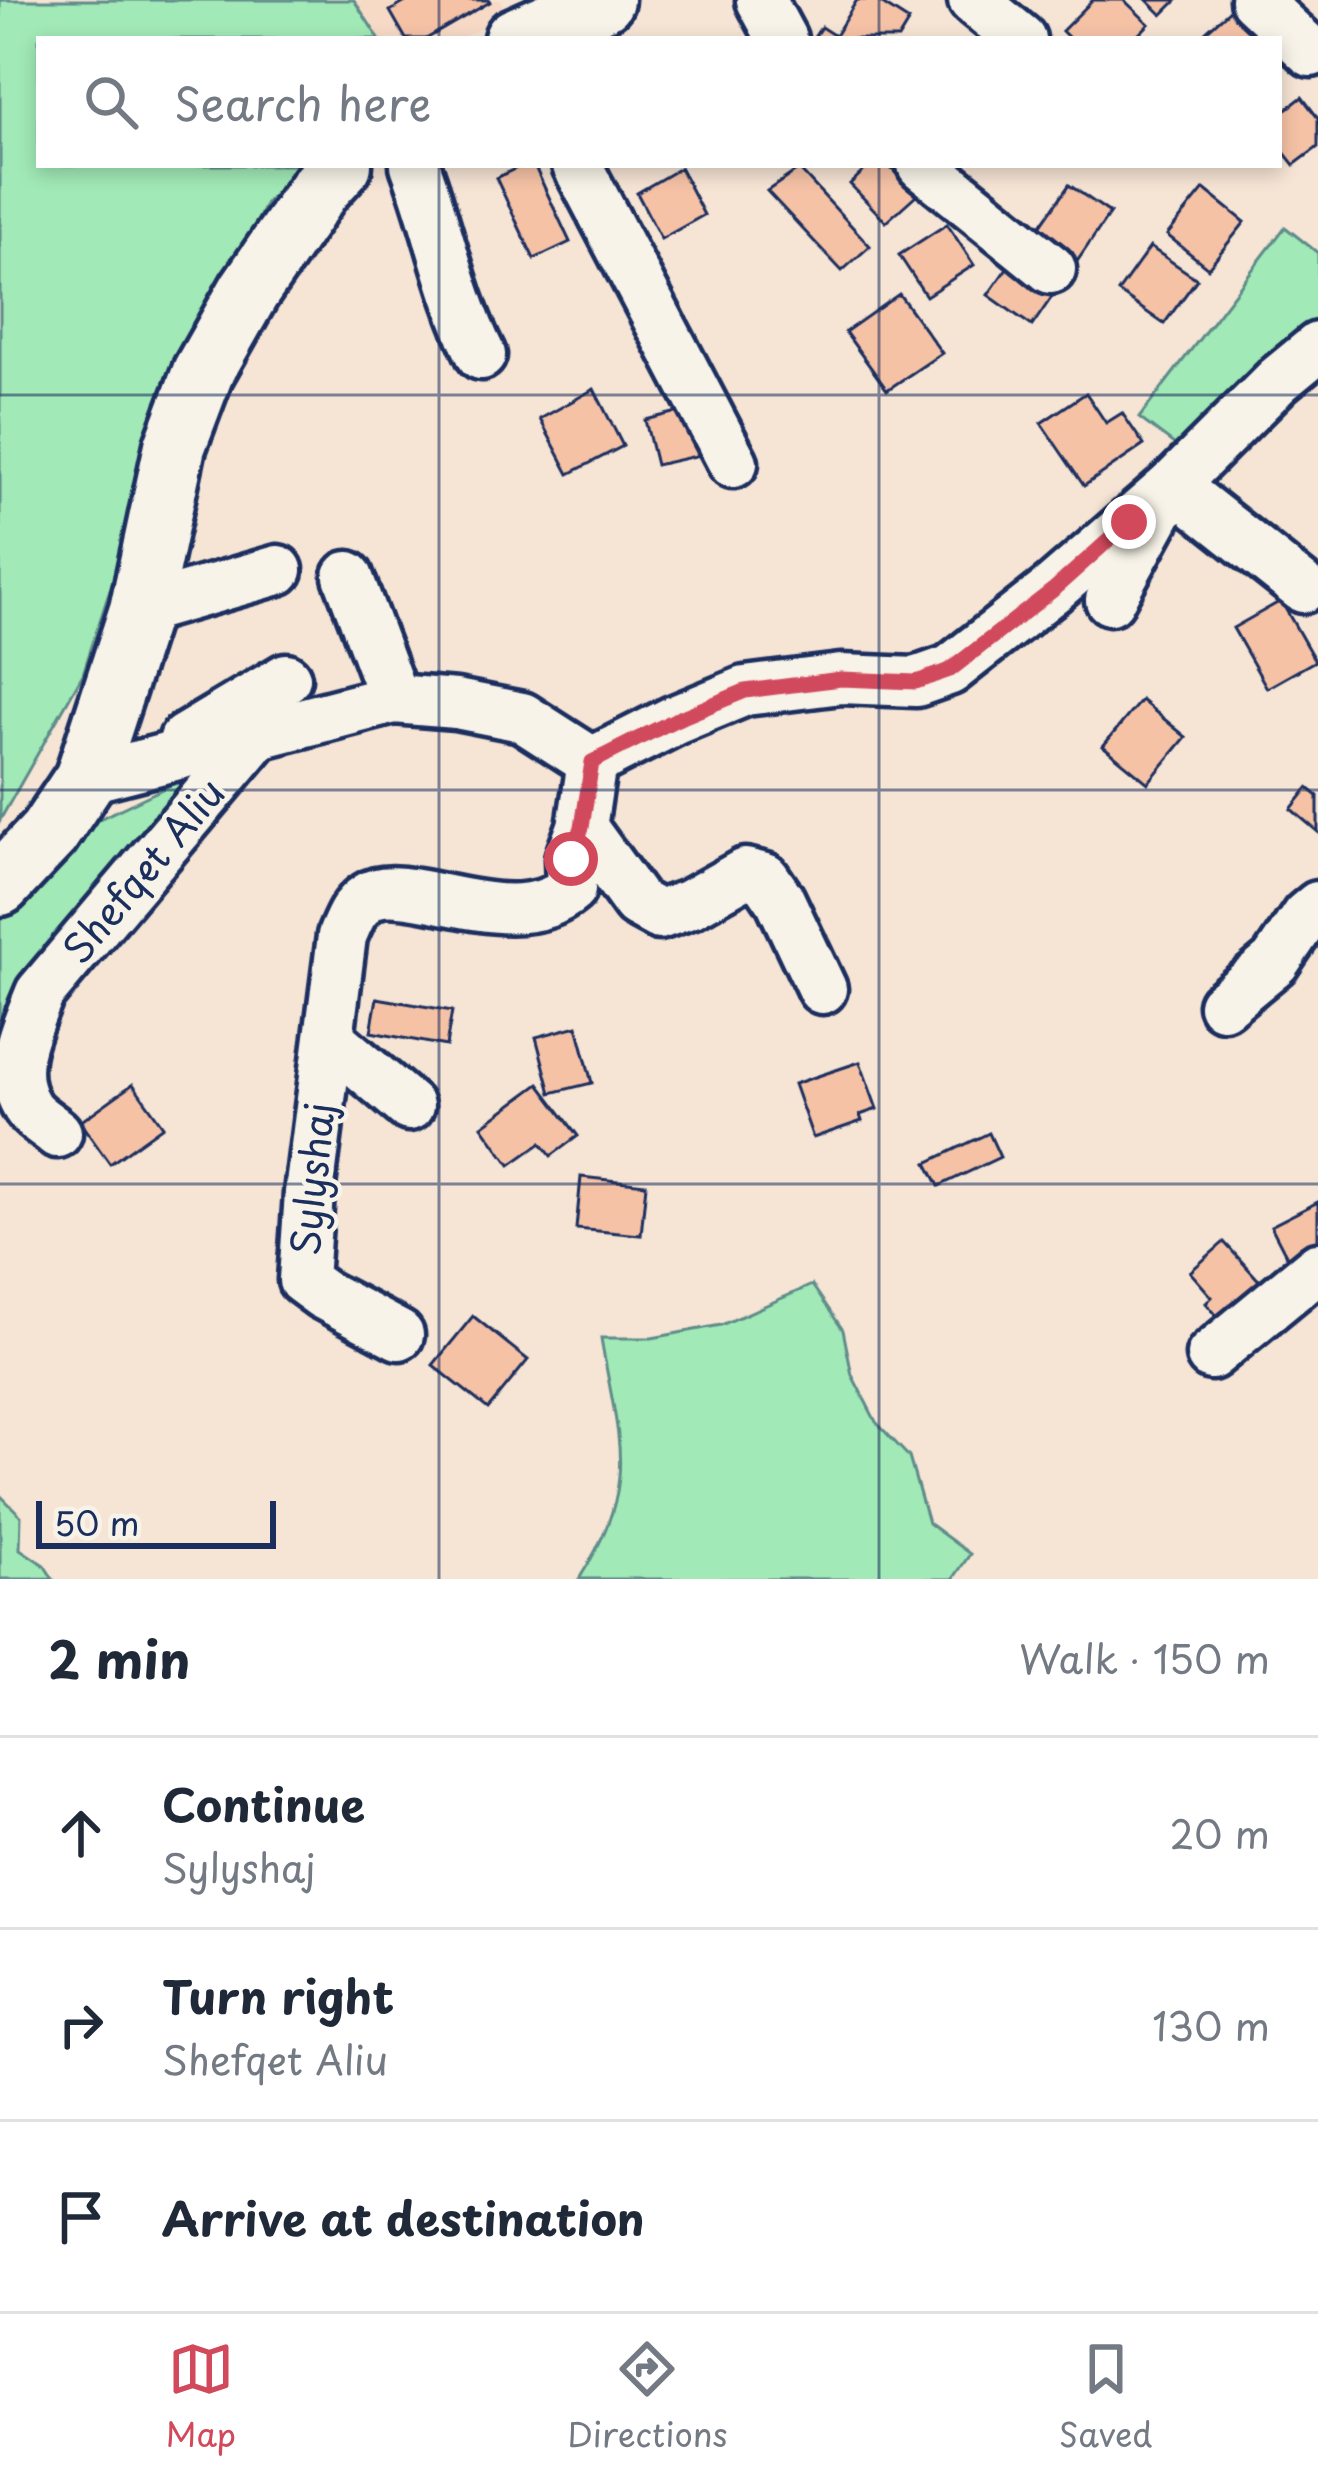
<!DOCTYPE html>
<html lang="en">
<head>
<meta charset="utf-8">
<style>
	:root { --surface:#fff; --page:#f2f2f3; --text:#1f2937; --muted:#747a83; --line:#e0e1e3; --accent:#d1495b }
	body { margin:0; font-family:"Playpen Sans",sans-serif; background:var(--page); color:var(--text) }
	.scale { position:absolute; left:36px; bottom:30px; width:240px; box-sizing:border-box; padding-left:12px; border:6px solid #1b2f5e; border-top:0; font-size:33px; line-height:42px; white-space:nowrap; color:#1b2f5e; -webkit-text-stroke:9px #f7f3e8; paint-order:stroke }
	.stop { position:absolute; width:36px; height:36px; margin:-27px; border:9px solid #d1495b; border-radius:50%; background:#fff }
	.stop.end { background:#d1495b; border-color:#fff; box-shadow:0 3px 12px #0008 }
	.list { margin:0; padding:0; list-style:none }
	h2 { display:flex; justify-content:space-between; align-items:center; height:156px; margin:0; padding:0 48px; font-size:51px }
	h2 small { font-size:39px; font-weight:400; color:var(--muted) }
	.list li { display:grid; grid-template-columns:78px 1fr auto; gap:36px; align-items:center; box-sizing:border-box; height:192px; padding:0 48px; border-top:3px solid var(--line) }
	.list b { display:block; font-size:45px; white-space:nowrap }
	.list p { margin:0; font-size:39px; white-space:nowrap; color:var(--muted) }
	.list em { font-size:39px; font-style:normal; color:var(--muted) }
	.icon { flex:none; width:66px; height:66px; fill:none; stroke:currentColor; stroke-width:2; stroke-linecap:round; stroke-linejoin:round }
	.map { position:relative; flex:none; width:1318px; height:1579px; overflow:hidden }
	.search { position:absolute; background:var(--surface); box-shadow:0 6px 18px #0003; left:36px; right:36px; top:36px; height:132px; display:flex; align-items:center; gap:30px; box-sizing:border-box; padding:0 42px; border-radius:0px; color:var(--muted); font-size:45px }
	.sheet { height:732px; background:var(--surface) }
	nav { display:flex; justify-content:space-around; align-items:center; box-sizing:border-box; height:168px; border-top:3px solid var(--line); background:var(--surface); font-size:33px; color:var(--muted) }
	nav a { display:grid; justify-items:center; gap:6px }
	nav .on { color:var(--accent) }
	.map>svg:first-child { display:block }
	.built { fill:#f6dac6 }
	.green { fill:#a1e9b6; stroke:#5e8c8a; stroke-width:3 }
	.building { fill:#f5c2a6; stroke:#1b2f5e; stroke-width:3 }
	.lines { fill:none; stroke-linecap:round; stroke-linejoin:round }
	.minor-casing { stroke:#1b2f5e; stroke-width:57 }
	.major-casing { stroke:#1b2f5e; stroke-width:69 }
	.minor { stroke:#f7f3e8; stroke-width:48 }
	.major { stroke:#f7f3e8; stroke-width:60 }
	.route { stroke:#d1495b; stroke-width:15 }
	.grid { fill:none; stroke:#1b2f5e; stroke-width:3; stroke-opacity:0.55 }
	.labels { text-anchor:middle; stroke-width:9; stroke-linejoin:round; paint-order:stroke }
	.street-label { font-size:39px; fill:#1b2f5e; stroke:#f7f3e8 }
</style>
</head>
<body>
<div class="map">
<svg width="1318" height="1579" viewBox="0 0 1318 1579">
	<rect width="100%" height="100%" fill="#f6e4d4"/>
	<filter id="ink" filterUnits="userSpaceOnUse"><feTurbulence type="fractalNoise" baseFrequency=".00833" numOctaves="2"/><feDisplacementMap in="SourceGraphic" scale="24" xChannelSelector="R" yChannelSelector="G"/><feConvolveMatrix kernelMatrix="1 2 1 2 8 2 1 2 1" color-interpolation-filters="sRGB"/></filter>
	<g filter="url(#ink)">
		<path class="built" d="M 354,0 L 501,0 L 504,16 L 460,39 L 379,39 Z"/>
		<g class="green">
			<path d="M 0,0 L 354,0 L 379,39 L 39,39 L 39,165 L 304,165 L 266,203 L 168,408 L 83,674 L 0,820 Z"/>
			<path d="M 1285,227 L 1318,253 L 1318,353 L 1214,474 L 1139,418 Z"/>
			<path d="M 198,772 L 34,992 L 0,1096 L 0,914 L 91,823 Z"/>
			<path d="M 812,1285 L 843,1330 L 852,1375 L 876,1422 L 909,1457 L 928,1523 L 970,1554 L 953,1579 L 579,1579 C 641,1482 618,1442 601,1338 L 652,1338 L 721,1325 Z"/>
			<path d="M 0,1495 L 21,1516 L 20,1549 L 44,1565 L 53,1579 L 0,1579 Z"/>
		</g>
		<g class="building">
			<path d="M 409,0 L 489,0 L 490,2 L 426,39 L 406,39 L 390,11 Z"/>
			<path d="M 857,0 L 876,0 L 909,21 L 898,39 L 813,39 L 821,27 L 835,36 Z"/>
			<path d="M 1093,0 L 1124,0 L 1149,24 L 1134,39 L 1070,39 L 1062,31 Z"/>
			<path d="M 1147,0 L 1177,0 L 1162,15 Z"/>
			<path d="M 1239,2 L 1273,39 L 1207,39 L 1203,34 Z"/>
			<path d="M 1302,97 L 1318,118 L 1318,147 L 1294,165 L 1279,146 L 1279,115 Z"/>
			<path d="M 523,165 L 534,165 L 570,242 L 534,259 L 496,178 Z"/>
			<path d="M 870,165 L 888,165 L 916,195 L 886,222 L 850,184 Z"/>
			<path d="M 680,168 L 704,215 L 661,239 L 637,193 Z"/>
			<path d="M 799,169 L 870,246 L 842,271 L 767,191 Z"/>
			<path d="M 1069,185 L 1110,213 L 1076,263 L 1034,235 Z"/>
			<path d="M 1204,189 L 1245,222 L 1208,268 L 1167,235 Z"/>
			<path d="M 947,224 L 974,265 L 926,296 L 899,255 Z"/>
			<path d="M 1150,247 L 1197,279 L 1164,324 L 1118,292 Z"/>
			<path d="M 1014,258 L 1058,288 L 1032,326 L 988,295 Z"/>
			<path d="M 899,294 L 942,353 L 887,390 L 845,332 Z"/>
			<path d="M 594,389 L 623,446 L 569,474 L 540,419 Z"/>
			<path d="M 1086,393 L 1106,423 L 1122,413 L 1144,445 L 1084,486 L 1041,423 Z"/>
			<path d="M 693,408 L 705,454 L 656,465 L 645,420 Z"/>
			<path d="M 1281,601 L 1315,661 L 1267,688 L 1233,628 Z"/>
			<path d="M 1141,700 L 1186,737 L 1148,783 L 1103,746 Z"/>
			<path d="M 1308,788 L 1318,796 L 1318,832 L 1291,809 Z"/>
			<path d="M 377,998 L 452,1011 L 446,1046 L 371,1032 Z"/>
			<path d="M 577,1026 L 592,1083 L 551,1093 L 536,1037 Z"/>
			<path d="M 860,1062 L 877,1109 L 860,1115 L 862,1121 L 813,1138 L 794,1084 Z"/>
			<path d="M 133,1084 L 163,1126 L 110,1164 L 80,1122 Z"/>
			<path d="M 539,1084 L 578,1136 L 551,1156 L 541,1143 L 510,1165 L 482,1126 Z"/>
			<path d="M 989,1133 L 1000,1157 L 939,1186 L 927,1163 Z"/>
			<path d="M 581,1177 L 646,1184 L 641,1235 L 576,1229 Z"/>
			<path d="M 1318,1202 L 1318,1244 L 1288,1259 L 1271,1226 Z"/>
			<path d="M 1224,1242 L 1264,1286 L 1223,1323 L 1206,1303 L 1212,1297 L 1190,1272 Z"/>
			<path d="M 473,1316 L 528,1360 L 488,1409 L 433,1365 Z"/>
		</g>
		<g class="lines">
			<g class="minor-casing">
				<g id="minor">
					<path d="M 761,0 L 782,39"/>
					<path d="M 973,0 L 1021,39"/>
					<path d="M 1255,0 L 1311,52"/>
					<path d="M 415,165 C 439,228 450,294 481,355"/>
					<path d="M 577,165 L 733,463"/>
					<path d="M 922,165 L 1051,269"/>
					<path d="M 348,576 L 394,699"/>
					<path d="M 1110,600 L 1173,485 L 1278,380 L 1318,347"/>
					<path d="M 140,610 L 278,570"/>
					<path d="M 184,739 L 286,678"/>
					<path d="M 592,762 L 675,720 L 745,691 L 841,679 L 916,682 L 950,670 L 1053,589 L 1173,485 L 1303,588"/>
					<path d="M 85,779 L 394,699 L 456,704 L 522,717 L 592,762"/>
					<path d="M 582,827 L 637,903 L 659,915 L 690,904 L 745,873 L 765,878 L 780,900 L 822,989"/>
					<path d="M 1223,1005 L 1275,962 L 1306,916 L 1318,906"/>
					<path d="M 330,1039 L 409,1106"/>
					<path d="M 57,1133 C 48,1125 33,1117 27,1107 C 4,1071 26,1027 40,993 L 257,736"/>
					<path d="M 399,1335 L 322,1294 L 303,1280 L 309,1193 L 342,936 C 349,920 353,907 368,897 C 405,872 512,940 571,889 L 570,859 L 582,827 L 592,762"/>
					<path d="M 1211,1355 L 1318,1267"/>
				</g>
			</g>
			<g class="major-casing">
				<g id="major">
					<path d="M 515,39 L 603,0"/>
					<path d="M 0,885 L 49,833 L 85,779 L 140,610 L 175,446 L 203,372 L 249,291 L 319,189 L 341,165"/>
				</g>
			</g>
			<use href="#minor" class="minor"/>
			<use href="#major" class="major"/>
		</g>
	</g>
	<g class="lines" filter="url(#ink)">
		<path class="route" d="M 571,859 L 582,827 L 592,762 L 675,720 L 745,691 L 841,679 L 916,682 L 950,670 L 1053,590 L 1129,522"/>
	</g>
	<path class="grid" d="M 439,0 L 439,39M 879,0 L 879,39M 439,165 L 439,1579M 879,165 L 879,1579M 0,395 L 1318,395M 0,790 L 1318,790M 0,1184 L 1318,1184"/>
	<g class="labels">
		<g class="street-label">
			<text transform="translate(144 871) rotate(-50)" y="14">Shefqet Aliu</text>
			<text transform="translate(313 1179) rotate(-84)" y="14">Sylyshaj</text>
		</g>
	</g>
</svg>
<div class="scale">50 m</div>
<div class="stop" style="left:571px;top:859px"></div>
<div class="stop end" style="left:1129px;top:522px"></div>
<div class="search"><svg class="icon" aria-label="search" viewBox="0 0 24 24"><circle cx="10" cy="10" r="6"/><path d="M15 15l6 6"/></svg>Search here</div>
</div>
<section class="sheet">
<h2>2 min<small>Walk · 150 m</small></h2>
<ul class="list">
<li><svg class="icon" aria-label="ahead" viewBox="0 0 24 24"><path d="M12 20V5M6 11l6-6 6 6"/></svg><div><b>Continue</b><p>Sylyshaj</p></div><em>20 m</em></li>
<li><svg class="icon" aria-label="right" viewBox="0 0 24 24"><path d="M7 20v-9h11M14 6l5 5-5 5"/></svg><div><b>Turn right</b><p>Shefqet Aliu</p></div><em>130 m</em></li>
<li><svg class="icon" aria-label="arrive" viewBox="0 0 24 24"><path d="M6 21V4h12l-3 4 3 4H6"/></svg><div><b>Arrive at destination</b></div></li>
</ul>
</section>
<nav>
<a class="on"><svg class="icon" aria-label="map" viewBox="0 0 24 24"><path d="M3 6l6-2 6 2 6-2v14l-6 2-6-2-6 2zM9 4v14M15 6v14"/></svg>Map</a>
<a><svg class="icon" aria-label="directions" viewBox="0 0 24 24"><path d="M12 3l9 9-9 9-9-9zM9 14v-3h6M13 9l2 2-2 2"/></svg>Directions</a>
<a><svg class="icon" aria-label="saved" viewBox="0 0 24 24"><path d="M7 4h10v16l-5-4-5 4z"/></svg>Saved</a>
</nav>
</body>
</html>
